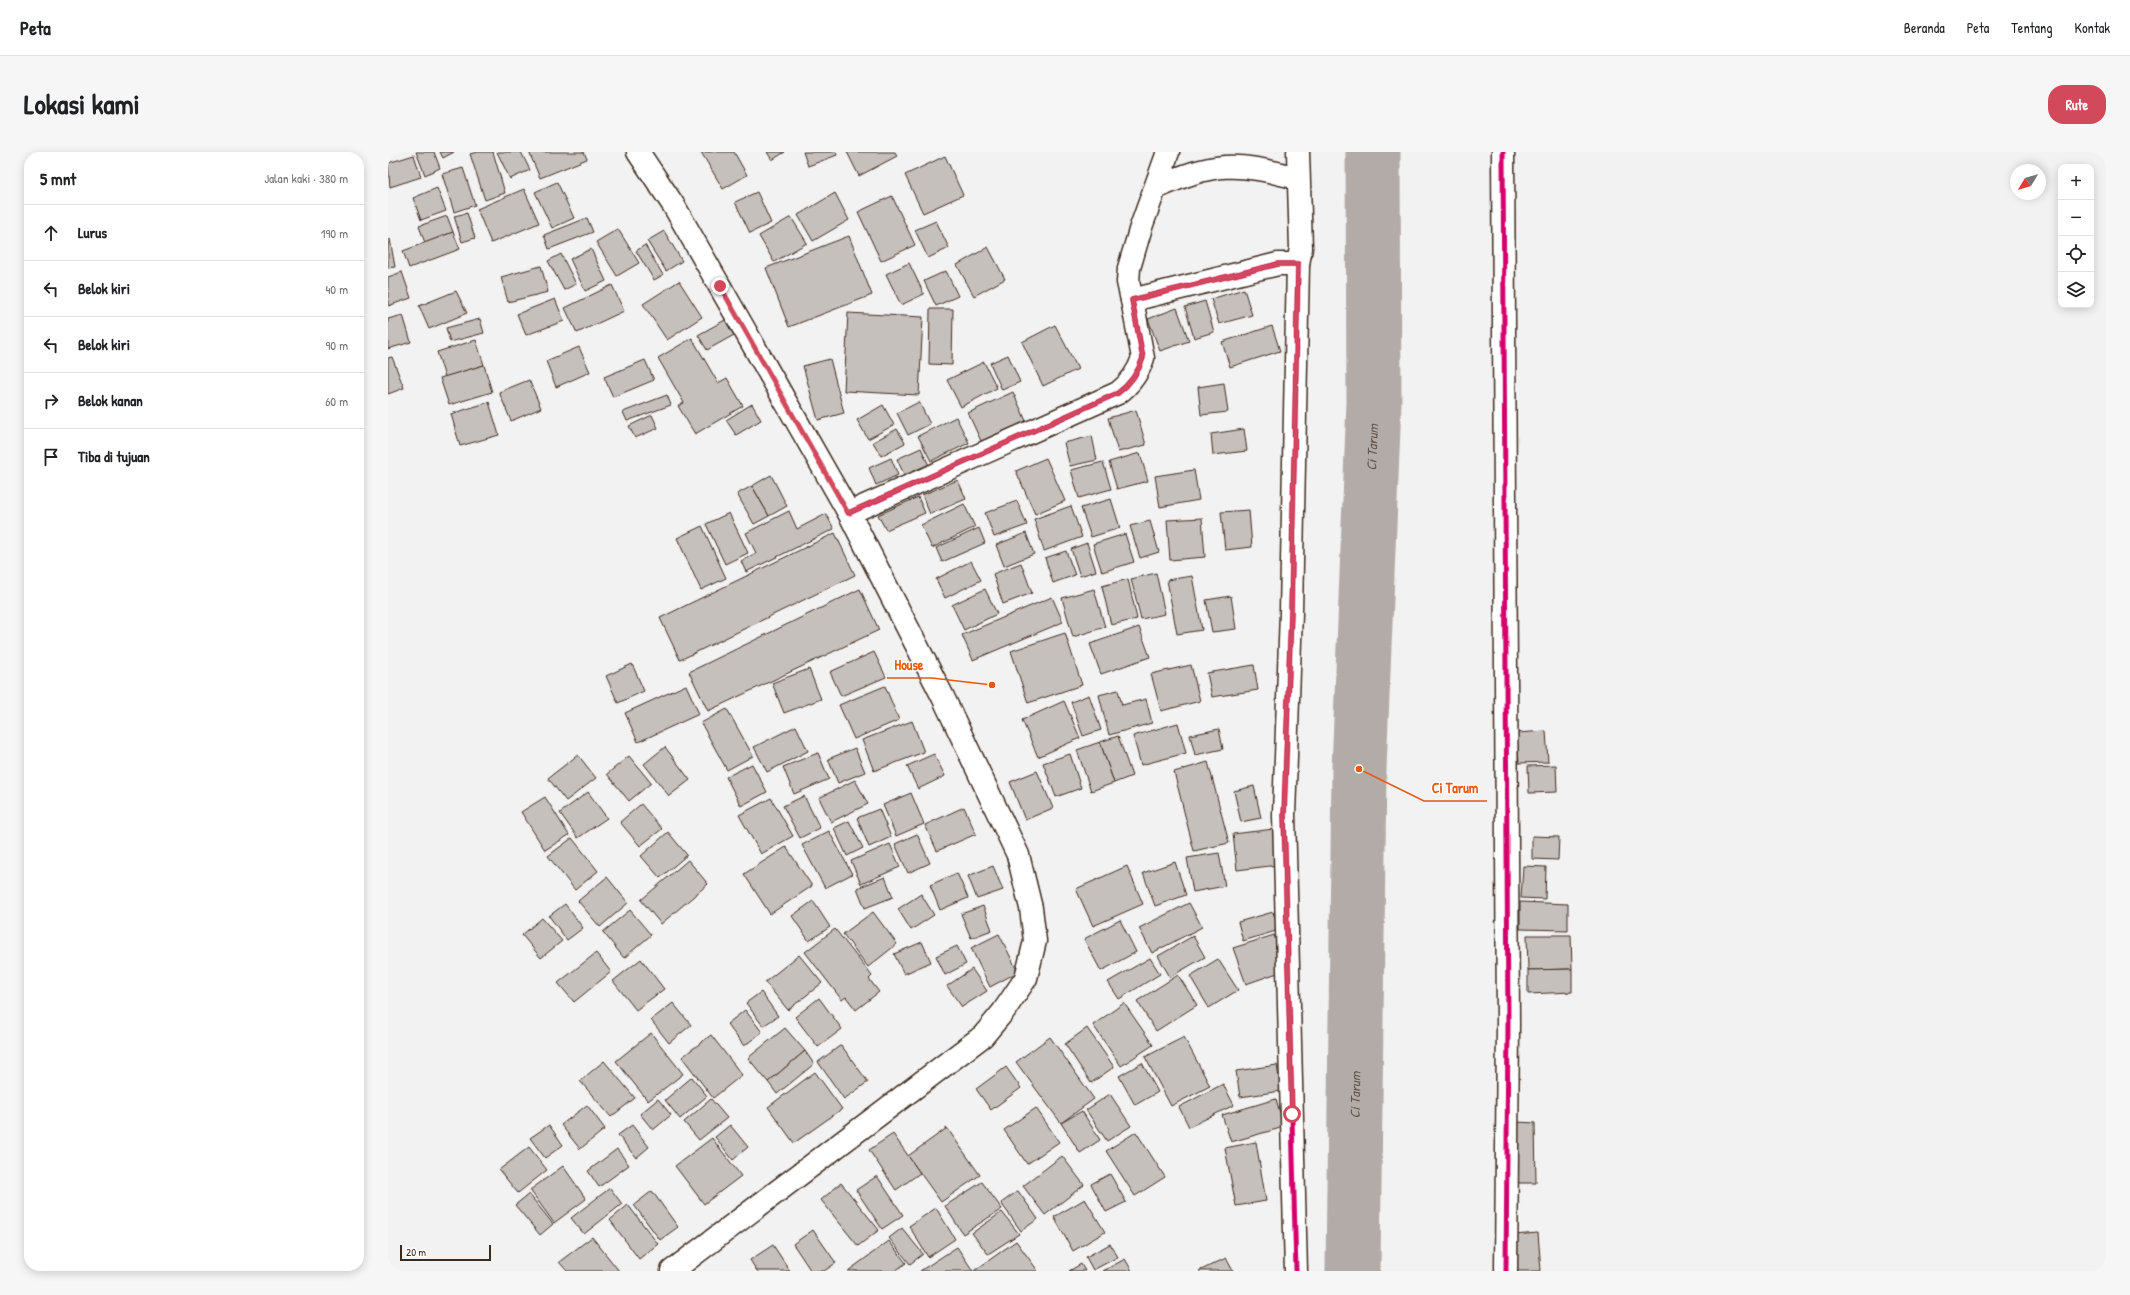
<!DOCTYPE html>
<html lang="id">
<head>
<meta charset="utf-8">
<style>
	:root { --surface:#fff; --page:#f6f6f6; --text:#202124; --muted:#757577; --line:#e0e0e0; --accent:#d1495b }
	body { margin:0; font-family:"Patrick Hand",sans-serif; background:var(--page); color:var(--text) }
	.controls { position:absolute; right:12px; top:12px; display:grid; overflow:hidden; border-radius:8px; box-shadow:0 2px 10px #0003 }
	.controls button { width:36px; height:36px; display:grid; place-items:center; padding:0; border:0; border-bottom:1px solid var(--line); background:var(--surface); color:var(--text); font:20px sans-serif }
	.compass { position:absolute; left:1622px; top:12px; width:36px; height:36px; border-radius:50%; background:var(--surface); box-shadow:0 2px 10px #0003; rotate:232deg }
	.scale { position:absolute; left:12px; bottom:10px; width:91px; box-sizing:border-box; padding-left:4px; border:2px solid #3b2a1e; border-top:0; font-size:11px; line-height:14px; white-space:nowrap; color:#3b2a1e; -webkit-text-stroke:3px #fff; paint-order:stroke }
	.stop { position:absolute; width:12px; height:12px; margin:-9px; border:3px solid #d1495b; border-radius:50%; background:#fff }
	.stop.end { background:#d1495b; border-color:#fff; box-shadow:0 1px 4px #0008 }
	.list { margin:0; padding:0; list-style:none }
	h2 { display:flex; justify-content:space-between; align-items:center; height:52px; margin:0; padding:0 16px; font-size:17px }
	h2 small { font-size:13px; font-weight:400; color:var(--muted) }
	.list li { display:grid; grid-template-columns:26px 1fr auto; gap:12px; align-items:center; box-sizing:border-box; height:56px; padding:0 16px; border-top:1px solid var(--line) }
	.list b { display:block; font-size:15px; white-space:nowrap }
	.list em { font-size:13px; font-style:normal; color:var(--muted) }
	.icon { flex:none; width:22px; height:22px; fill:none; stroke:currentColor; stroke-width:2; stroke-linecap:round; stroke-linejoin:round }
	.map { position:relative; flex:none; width:1718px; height:1119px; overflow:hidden; border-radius:16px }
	header { display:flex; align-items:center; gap:24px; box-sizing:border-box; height:56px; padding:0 20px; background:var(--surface); border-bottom:1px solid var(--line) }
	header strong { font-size:19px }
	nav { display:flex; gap:22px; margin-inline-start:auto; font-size:14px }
	.intro { display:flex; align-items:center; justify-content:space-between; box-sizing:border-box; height:96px; padding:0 24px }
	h1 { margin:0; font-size:28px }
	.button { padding:10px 18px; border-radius:16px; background:var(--accent); color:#fff; font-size:14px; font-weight:700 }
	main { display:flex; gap:24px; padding:0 24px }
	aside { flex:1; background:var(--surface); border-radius:16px; box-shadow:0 2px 10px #0003 }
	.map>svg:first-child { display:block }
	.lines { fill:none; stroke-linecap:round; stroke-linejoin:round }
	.river { stroke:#b2aba7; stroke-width:55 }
	.building { fill:#c6c0bd; stroke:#3b2a1e }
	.street-casing { stroke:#3b2a1e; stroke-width:25 }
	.primary-casing { stroke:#3b2a1e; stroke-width:25 }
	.street { stroke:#fff; stroke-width:22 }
	.primary { stroke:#fff; stroke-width:22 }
	.cycleway-casing { stroke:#fff; stroke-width:8 }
	.cycleway { stroke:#d6006c; stroke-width:5 }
	.route { stroke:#d1495b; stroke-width:5 }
	.labels { text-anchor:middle; stroke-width:3; stroke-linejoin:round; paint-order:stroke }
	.water-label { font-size:14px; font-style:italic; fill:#65574e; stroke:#fff }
	.leader { fill:none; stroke:#e8590c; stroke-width:1.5 }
	.callout-dot { fill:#e8590c; stroke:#fff; stroke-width:1.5 }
	.callout-label { font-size:14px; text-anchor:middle; font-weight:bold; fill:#e8590c; stroke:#fff; stroke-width:3; stroke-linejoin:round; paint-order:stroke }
</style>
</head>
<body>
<header>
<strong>Peta</strong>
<nav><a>Beranda</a><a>Peta</a><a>Tentang</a><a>Kontak</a></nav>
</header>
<div class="intro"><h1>Lokasi kami</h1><a class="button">Rute</a></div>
<main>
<aside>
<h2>5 mnt<small>Jalan kaki · 380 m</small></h2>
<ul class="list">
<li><svg class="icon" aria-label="ahead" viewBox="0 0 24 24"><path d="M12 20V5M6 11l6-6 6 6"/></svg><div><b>Lurus</b></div><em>190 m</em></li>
<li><svg class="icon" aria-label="left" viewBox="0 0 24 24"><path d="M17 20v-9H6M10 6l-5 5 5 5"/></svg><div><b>Belok kiri</b></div><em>40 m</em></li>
<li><svg class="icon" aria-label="left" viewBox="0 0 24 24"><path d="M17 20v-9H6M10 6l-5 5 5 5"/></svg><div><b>Belok kiri</b></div><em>90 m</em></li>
<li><svg class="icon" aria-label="right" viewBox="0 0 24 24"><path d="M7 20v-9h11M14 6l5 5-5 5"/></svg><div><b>Belok kanan</b></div><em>60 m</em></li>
<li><svg class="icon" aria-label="arrive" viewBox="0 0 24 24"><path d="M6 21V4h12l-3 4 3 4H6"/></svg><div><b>Tiba di tujuan</b></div></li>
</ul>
</aside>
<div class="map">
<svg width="1718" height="1119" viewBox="0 0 1718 1119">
	<rect width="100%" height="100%" fill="#f3f2f2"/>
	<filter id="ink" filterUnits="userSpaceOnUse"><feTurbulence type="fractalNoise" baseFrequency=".025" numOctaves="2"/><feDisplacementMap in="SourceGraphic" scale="8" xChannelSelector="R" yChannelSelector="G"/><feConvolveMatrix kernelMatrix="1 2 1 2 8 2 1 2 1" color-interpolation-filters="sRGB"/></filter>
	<g filter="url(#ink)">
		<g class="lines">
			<path class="river" id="s1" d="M 965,1119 L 971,617 L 986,251 L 985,0"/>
		</g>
		<g class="building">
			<path d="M 28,0 L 46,0 L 52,16 L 37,23 Z"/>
			<path d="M 52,0 L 66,0 L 55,6 Z"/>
			<path d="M 89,0 L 105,0 L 117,41 L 97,48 L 82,2 Z"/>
			<path d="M 109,0 L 133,0 L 142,18 L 122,27 Z"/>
			<path d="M 141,0 L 196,0 L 199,7 L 152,26 Z"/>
			<path d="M 313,0 L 346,0 L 359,23 L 335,37 Z"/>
			<path d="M 379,0 L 397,0 L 384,8 Z"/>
			<path d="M 415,0 L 448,0 L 449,3 L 420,14 Z"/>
			<path d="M 459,0 L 507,0 L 509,4 L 471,24 Z"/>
			<path d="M 26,3 L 33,25 L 2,35 L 0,11 Z"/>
			<path d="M 557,4 L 575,43 L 535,61 L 517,23 Z"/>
			<path d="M 75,16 L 87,53 L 66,60 L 54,22 Z"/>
			<path d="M 169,30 L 186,66 L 164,76 L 147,40 Z"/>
			<path d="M 49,36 L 58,59 L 33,68 L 25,46 Z"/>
			<path d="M 136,37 L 151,71 L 103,91 L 89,57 Z"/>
			<path d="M 369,40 L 383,71 L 362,81 L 347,50 Z"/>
			<path d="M 447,41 L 461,68 L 425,89 L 410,63 Z"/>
			<path d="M 504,44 L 527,93 L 493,109 L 470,60 Z"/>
			<path d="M 79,61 L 87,86 L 74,90 L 66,64 Z"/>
			<path d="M 59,64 L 65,80 L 37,91 L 31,74 Z"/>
			<path d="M 403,65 L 419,91 L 386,110 L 371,84 Z"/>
			<path d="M 199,66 L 205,80 L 161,97 L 156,83 Z"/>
			<path d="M 548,69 L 561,96 L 540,106 L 527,78 Z"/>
			<path d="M 230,77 L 251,111 L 229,124 L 208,90 Z"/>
			<path d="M 276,79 L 294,109 L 278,119 L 259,89 Z"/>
			<path d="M 65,80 L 72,97 L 21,116 L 15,99 Z"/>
			<path d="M 461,84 L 484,143 L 401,175 L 378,116 Z"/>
			<path d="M 2,87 L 7,115 L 0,116 L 0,88 Z"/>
			<path d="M 257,93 L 275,123 L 266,128 L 248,99 Z"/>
			<path d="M 600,95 L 617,127 L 586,144 L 569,113 Z"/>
			<path d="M 203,97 L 218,129 L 197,139 L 182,107 Z"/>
			<path d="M 173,102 L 188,132 L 176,138 L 160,109 Z"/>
			<path d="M 521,111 L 536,142 L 513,153 L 498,122 Z"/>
			<path d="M 153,114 L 160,140 L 120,150 L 113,125 Z"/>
			<path d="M 558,119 L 570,144 L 548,154 L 536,129 Z"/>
			<path d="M 14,120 L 23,146 L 0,154 L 0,125 Z"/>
			<path d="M 291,129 L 314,165 L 279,188 L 255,152 Z"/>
			<path d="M 224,133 L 236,159 L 189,181 L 177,156 Z"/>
			<path d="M 856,137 L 864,163 L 831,172 L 823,147 Z"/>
			<path d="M 68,139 L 79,161 L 41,177 L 31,154 Z"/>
			<path d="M 167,147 L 176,169 L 138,183 L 129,162 Z"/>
			<path d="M 817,149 L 826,180 L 806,186 L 797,155 Z"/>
			<path d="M 789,156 L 801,189 L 772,199 L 760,167 Z"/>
			<path d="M 542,157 L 565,157 L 564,213 L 541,212 Z"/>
			<path d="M 460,161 L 535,165 L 531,243 L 456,239 Z"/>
			<path d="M 15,163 L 23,190 L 0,197 L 0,167 Z"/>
			<path d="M 92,167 L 96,181 L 62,190 L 58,176 Z"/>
			<path d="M 337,168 L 346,183 L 319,198 L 310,183 Z"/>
			<path d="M 667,173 L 690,217 L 655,234 L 634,190 Z"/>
			<path d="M 884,174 L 892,199 L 842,215 L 834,190 Z"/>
			<path d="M 304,186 L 330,231 L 339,226 L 355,254 L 307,282 L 290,254 L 296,251 L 270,206 Z"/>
			<path d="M 88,188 L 96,213 L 57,225 L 49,200 Z"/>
			<path d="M 191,195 L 202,220 L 168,235 L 158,209 Z"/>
			<path d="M 620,203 L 632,230 L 614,238 L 602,211 Z"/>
			<path d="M 4,205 L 16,236 L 0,242 L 0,206 Z"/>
			<path d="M 442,207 L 456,261 L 430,268 L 415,214 Z"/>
			<path d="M 257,208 L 266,228 L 225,245 L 216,225 Z"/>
			<path d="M 596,210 L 609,236 L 573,255 L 559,228 Z"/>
			<path d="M 96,213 L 104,240 L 61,253 L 52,226 Z"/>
			<path d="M 141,228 L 153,256 L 123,269 L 111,240 Z"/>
			<path d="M 836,231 L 840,260 L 813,263 L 810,235 Z"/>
			<path d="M 625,240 L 638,269 L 593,289 L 580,261 Z"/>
			<path d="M 279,243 L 283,253 L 239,269 L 235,260 Z"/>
			<path d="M 101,250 L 111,283 L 72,294 L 63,262 Z"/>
			<path d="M 531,250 L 542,272 L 520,283 L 509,261 Z"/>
			<path d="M 364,252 L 373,268 L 348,283 L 338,268 Z"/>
			<path d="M 495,253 L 506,273 L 480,287 L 469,268 Z"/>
			<path d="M 748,258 L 758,293 L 730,300 L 720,266 Z"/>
			<path d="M 264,263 L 270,276 L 247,286 L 241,274 Z"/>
			<path d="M 568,265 L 581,291 L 543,309 L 530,284 Z"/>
			<path d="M 509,277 L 517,291 L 493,304 L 485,290 Z"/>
			<path d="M 856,277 L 859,299 L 825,303 L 823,282 Z"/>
			<path d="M 704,284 L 709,308 L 682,314 L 676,291 Z"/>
			<path d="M 533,296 L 543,318 L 519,329 L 509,307 Z"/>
			<path d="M 752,301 L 760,329 L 729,337 L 721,310 Z"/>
			<path d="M 503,306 L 510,323 L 488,333 L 481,316 Z"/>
			<path d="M 658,306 L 677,349 L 647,362 L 628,319 Z"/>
			<path d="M 715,310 L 723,337 L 691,346 L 683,318 Z"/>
			<path d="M 806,318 L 811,348 L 772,355 L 767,324 Z"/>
			<path d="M 383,323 L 399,354 L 381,364 L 364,334 Z"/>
			<path d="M 570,328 L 578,347 L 542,362 L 534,343 Z"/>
			<path d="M 364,334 L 381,364 L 366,372 L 349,342 Z"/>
			<path d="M 530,345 L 537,361 L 498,378 L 490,363 Z"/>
			<path d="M 723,347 L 732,376 L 703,385 L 693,356 Z"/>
			<path d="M 629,349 L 639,373 L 606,385 L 597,361 Z"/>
			<path d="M 576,352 L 587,375 L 544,396 L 533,373 Z"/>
			<path d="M 683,354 L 694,385 L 656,399 L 646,367 Z"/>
			<path d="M 861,358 L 864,395 L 837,398 L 833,360 Z"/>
			<path d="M 401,359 L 409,377 L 438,362 L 446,377 L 358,420 L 353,409 L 368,401 L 358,381 Z"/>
			<path d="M 341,361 L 360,401 L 337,412 L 318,372 Z"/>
			<path d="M 814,366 L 817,405 L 782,408 L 779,368 Z"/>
			<path d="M 762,369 L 771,400 L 752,406 L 742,374 Z"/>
			<path d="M 314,374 L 338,426 L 313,438 L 289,386 Z"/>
			<path d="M 591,376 L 597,391 L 554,410 L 548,396 Z"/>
			<path d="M 447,381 L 467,423 L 292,508 L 272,466 Z"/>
			<path d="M 638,381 L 646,402 L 616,414 L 608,393 Z"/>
			<path d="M 737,382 L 746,410 L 714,420 L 705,392 Z"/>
			<path d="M 699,391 L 708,419 L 692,424 L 683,397 Z"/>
			<path d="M 678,399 L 687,423 L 665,431 L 657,406 Z"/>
			<path d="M 583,409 L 593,428 L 557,446 L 548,427 Z"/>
			<path d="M 633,411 L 644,441 L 615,452 L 605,422 Z"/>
			<path d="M 768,421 L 777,462 L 753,467 L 743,427 Z"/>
			<path d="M 804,424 L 814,478 L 789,482 L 779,428 Z"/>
			<path d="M 740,427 L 749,467 L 723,473 L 714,434 Z"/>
			<path d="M 472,437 L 491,478 L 320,559 L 301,520 Z"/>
			<path d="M 597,437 L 609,462 L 576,478 L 564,453 Z"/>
			<path d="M 706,437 L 717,475 L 685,485 L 674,446 Z"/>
			<path d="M 843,444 L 848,477 L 824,480 L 818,448 Z"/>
			<path d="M 664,445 L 675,470 L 585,508 L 574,483 Z"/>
			<path d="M 751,475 L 762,505 L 713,522 L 702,492 Z"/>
			<path d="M 677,481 L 694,533 L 640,551 L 623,499 Z"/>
			<path d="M 486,500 L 498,525 L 453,544 L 442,520 Z"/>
			<path d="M 244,512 L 256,539 L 230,551 L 218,524 Z"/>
			<path d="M 803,513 L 812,549 L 773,559 L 763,522 Z"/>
			<path d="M 866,513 L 870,538 L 824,545 L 819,521 Z"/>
			<path d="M 421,517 L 433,547 L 396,561 L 384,531 Z"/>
			<path d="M 298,533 L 311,562 L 250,590 L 237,561 Z"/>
			<path d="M 497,534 L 511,568 L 466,587 L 451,553 Z"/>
			<path d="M 730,538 L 734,553 L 758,547 L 764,571 L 721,583 L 711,543 Z"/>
			<path d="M 701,543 L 713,578 L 695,584 L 683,550 Z"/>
			<path d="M 676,549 L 692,586 L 650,605 L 634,568 Z"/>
			<path d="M 339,557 L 365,604 L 339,618 L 313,571 Z"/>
			<path d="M 524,569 L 536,600 L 486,619 L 474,588 Z"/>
			<path d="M 790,571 L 798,601 L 753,613 L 745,584 Z"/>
			<path d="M 408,574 L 420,599 L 379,620 L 366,595 Z"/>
			<path d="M 831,577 L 835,597 L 807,603 L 802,583 Z"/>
			<path d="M 1158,579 L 1160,610 L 1131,611 L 1129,581 Z"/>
			<path d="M 730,584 L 744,624 L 726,631 L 712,590 Z"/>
			<path d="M 712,590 L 726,631 L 703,639 L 689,598 Z"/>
			<path d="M 277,595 L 302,628 L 281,644 L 256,612 Z"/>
			<path d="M 467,596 L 477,620 L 450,631 L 440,607 Z"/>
			<path d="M 430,601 L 441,627 L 406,642 L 395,615 Z"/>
			<path d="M 546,602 L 557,624 L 530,637 L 519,614 Z"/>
			<path d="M 682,602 L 693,636 L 668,645 L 655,611 Z"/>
			<path d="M 190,603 L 208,626 L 178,649 L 160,626 Z"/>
			<path d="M 241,604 L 263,631 L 241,649 L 219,622 Z"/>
			<path d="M 820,610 L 841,691 L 806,699 L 786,620 Z"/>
			<path d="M 364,612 L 379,640 L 353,654 L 338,625 Z"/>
			<path d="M 1168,613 L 1169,640 L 1141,641 L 1140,614 Z"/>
			<path d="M 649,619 L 665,656 L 637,668 L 622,630 Z"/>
			<path d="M 467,628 L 480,652 L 443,670 L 431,646 Z"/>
			<path d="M 866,634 L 873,666 L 853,670 L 846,639 Z"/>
			<path d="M 200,640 L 219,666 L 190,686 L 172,661 Z"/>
			<path d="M 523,641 L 536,672 L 508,684 L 495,653 Z"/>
			<path d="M 416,644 L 432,676 L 412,686 L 395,654 Z"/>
			<path d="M 157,645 L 181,683 L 157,698 L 133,660 Z"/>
			<path d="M 383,646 L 405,684 L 373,702 L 351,663 Z"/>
			<path d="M 253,652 L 274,677 L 252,694 L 232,670 Z"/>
			<path d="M 576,655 L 588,682 L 549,699 L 537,673 Z"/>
			<path d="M 491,657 L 503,685 L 481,695 L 469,666 Z"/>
			<path d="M 461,669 L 475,696 L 459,704 L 446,676 Z"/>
			<path d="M 886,677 L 890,713 L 849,718 L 845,682 Z"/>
			<path d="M 441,679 L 464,722 L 437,736 L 414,693 Z"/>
			<path d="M 280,680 L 299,703 L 272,726 L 253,704 Z"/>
			<path d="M 529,682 L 542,711 L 520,721 L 507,692 Z"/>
			<path d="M 1144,684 L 1171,685 L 1170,708 L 1144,707 Z"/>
			<path d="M 184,686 L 210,719 L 187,738 L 160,704 Z"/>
			<path d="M 502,692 L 512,715 L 473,732 L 463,709 Z"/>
			<path d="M 398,695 L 424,734 L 382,762 L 356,722 Z"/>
			<path d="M 831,701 L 837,734 L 805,740 L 799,706 Z"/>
			<path d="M 300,708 L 320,732 L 273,772 L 253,748 Z"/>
			<path d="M 787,710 L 798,743 L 767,754 L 755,721 Z"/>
			<path d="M 605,714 L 615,738 L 589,747 L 580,724 Z"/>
			<path d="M 739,714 L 755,752 L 705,774 L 688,737 Z"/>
			<path d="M 1135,714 L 1158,715 L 1157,747 L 1133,746 Z"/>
			<path d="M 569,721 L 580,746 L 552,758 L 542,733 Z"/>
			<path d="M 219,725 L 240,751 L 212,775 L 190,749 Z"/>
			<path d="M 497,725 L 505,745 L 477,756 L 469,736 Z"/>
			<path d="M 533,742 L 546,763 L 523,778 L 510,757 Z"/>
			<path d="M 425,749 L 442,775 L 421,789 L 404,764 Z"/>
			<path d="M 1132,750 L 1180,752 L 1180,778 L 1132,777 Z"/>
			<path d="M 801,751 L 814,775 L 764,801 L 751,776 Z"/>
			<path d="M 177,752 L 195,776 L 179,788 L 161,764 Z"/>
			<path d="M 595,754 L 604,778 L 583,786 L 573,762 Z"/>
			<path d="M 242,758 L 263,783 L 236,806 L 215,780 Z"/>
			<path d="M 485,760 L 509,792 L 480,815 L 455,782 Z"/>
			<path d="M 885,760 L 891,778 L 855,789 L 850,770 Z"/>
			<path d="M 154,766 L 174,789 L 153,806 L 134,783 Z"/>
			<path d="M 732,768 L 748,800 L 713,819 L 696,787 Z"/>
			<path d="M 447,777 L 484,824 L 481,827 L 491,840 L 468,858 L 458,845 L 454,848 L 417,800 Z"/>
			<path d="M 611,782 L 630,820 L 602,835 L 583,796 Z"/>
			<path d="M 886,783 L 898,818 L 858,832 L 845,796 Z"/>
			<path d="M 1139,783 L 1183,783 L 1184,817 L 1140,818 Z"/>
			<path d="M 805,784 L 817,805 L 782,825 L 770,804 Z"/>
			<path d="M 534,790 L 543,810 L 516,822 L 506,802 Z"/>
			<path d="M 569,794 L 578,812 L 557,823 L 548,804 Z"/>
			<path d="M 208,801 L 223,820 L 186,850 L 170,831 Z"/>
			<path d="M 411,803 L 434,831 L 400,858 L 377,830 Z"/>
			<path d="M 762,806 L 772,822 L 731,847 L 720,830 Z"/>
			<path d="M 253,807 L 276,837 L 248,858 L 225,829 Z"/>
			<path d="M 830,807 L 850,838 L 821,856 L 802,824 Z"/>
			<path d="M 584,817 L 599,839 L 574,855 L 559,834 Z"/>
			<path d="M 1184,817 L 1184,840 L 1140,842 L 1140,818 Z"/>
			<path d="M 790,823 L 809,853 L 768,879 L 749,849 Z"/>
			<path d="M 373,840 L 390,864 L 375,874 L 358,851 Z"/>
			<path d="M 431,846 L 454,877 L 430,895 L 407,865 Z"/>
			<path d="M 285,851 L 303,873 L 281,891 L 263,868 Z"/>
			<path d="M 736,851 L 765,893 L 733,914 L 705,873 Z"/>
			<path d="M 357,858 L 374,880 L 356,894 L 339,872 Z"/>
			<path d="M 397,876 L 417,899 L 380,930 L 360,906 Z"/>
			<path d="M 699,876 L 726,915 L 703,931 L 677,892 Z"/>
			<path d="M 263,881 L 295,922 L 260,949 L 228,909 Z"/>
			<path d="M 323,883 L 354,923 L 325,946 L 294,905 Z"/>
			<path d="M 662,885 L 706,947 L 673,971 L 628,910 Z"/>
			<path d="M 796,885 L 822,934 L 783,954 L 757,905 Z"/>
			<path d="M 453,893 L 480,930 L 456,947 L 430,910 Z"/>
			<path d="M 417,899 L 426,912 L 389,942 L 380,930 Z"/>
			<path d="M 216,909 L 247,946 L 223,965 L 192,929 Z"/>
			<path d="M 754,911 L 770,940 L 747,953 L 731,924 Z"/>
			<path d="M 889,913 L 893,939 L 852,945 L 848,919 Z"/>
			<path d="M 618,915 L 633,936 L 603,958 L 588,937 Z"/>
			<path d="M 427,920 L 454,957 L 406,991 L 380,955 Z"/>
			<path d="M 304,925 L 319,944 L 292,967 L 277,948 Z"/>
			<path d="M 835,932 L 846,953 L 801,975 L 791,955 Z"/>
			<path d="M 722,942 L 743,974 L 719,989 L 698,958 Z"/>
			<path d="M 270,947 L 283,963 L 265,978 L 252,962 Z"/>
			<path d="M 323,947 L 339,966 L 311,988 L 296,970 Z"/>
			<path d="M 888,947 L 896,975 L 843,990 L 834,963 Z"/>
			<path d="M 199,953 L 217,977 L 192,997 L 173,973 Z"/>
			<path d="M 648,956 L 671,990 L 639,1012 L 616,978 Z"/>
			<path d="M 694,959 L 712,988 L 692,1001 L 673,971 Z"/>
			<path d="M 1128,970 L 1147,971 L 1148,1031 L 1128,1031 Z"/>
			<path d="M 161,973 L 175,993 L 157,1006 L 142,986 Z"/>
			<path d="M 244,973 L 261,995 L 248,1006 L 230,983 Z"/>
			<path d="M 342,973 L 360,995 L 345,1008 L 327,985 Z"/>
			<path d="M 559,976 L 592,1023 L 553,1050 L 520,1004 Z"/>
			<path d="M 748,980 L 777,1025 L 747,1044 L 718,999 Z"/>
			<path d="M 505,982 L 532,1021 L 508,1038 L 481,998 Z"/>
			<path d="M 324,986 L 353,1024 L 316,1052 L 287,1014 Z"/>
			<path d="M 868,990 L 878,1049 L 848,1054 L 837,996 Z"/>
			<path d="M 141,995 L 159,1018 L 130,1041 L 111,1018 Z"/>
			<path d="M 229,997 L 241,1013 L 211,1035 L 200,1019 Z"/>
			<path d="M 674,1004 L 696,1033 L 657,1063 L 635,1034 Z"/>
			<path d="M 175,1014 L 198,1047 L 166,1071 L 142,1038 Z"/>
			<path d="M 722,1022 L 738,1050 L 718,1060 L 703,1032 Z"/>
			<path d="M 489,1024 L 515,1063 L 494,1077 L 468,1038 Z"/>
			<path d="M 594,1030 L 614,1057 L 575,1082 L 557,1054 Z"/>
			<path d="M 453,1031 L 491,1078 L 470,1094 L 433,1048 Z"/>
			<path d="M 222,1036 L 234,1052 L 196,1082 L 183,1066 Z"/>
			<path d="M 264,1039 L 290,1075 L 272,1088 L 246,1053 Z"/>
			<path d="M 630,1039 L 650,1067 L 633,1079 L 613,1051 Z"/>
			<path d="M 141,1042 L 165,1072 L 152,1083 L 127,1053 Z"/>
			<path d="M 697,1047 L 717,1080 L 685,1099 L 666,1065 Z"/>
			<path d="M 240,1053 L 270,1092 L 251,1107 L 222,1068 Z"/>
			<path d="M 548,1056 L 567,1087 L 540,1105 L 521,1074 Z"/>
			<path d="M 614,1060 L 631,1082 L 600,1102 L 584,1081 Z"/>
			<path d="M 514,1076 L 535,1102 L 522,1112 L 501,1086 Z"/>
			<path d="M 425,1078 L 448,1111 L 436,1119 L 423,1119 L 405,1092 Z"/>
			<path d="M 1150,1081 L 1153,1119 L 1129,1119 L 1126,1083 Z"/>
			<path d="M 204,1085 L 231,1119 L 179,1119 L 171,1110 Z"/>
			<path d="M 501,1089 L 518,1111 L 507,1119 L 460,1119 Z"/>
			<path d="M 628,1089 L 650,1119 L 586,1119 Z"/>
			<path d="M 722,1092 L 730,1105 L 705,1118 L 698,1105 Z"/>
			<path d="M 385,1093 L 402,1119 L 369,1119 L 362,1108 Z"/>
			<path d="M 569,1095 L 585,1119 L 532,1119 Z"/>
			<path d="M 838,1106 L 845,1119 L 811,1119 Z"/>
			<path d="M 737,1107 L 744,1119 L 715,1119 Z"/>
			<path d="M 693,1112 L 697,1119 L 681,1119 Z"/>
		</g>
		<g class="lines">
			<g class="street-casing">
				<g id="street">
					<path d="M 910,0 L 913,96 L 910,112"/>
					<path d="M 1115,0 L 1120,872 L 1118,1119"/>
					<path d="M 768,36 C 827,9 847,10 909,26"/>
					<path d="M 744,148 L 740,130 L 741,116 L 753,75 L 780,0"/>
					<path d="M 461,361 L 730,241 C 742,232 750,221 755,206 L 744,148 L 890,112 L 910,112 L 903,460 L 896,663 L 908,1119"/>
				</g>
			</g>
			<g class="primary-casing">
				<path id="primary" d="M 250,0 L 286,54 L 461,361 L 555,545 L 630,703 L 643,756 L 647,789 L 638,826 L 615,860 L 595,884 L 284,1119"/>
			</g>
			<use href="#street" class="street"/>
			<use href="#primary" class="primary"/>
			<g class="cycleway-casing">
				<g id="cycleway">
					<path d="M 1115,0 L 1120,872 L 1118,1119"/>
					<path d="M 461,361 L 730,241 C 742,232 750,221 755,206 L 744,148 L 890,112 L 910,112 L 903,460 L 896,663 L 908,1119"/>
				</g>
			</g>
			<use href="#cycleway" class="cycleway"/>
		</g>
	</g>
	<g class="lines" filter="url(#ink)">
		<path class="route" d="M 332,134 L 460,361 L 730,241 C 742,232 750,221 755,206 L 744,148 L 890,112 L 910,112 L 903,460 L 896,663 L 904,962"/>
	</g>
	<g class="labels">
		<g class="water-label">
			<text dy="5" stroke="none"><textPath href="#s1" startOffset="824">Ci Tarum</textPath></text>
			<text dy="5" stroke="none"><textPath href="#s1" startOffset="176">Ci Tarum</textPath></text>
		</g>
	</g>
	<path class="leader" d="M604 533L544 526H499M971 617L1036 649H1099"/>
	<g class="callout-dot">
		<circle cx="604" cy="533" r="4"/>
		<circle cx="971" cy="617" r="4"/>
	</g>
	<g class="callout-label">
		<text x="521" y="518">House</text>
		<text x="1067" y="641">Ci Tarum</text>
	</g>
</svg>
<div class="controls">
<button>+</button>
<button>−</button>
<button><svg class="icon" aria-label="locate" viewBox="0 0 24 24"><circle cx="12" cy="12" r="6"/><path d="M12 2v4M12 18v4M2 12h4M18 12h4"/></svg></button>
<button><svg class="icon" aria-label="layers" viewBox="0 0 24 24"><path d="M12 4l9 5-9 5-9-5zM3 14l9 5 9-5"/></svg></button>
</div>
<svg class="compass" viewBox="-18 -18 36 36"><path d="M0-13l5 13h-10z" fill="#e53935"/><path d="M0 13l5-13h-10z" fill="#757577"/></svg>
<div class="scale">20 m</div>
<div class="stop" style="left:904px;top:962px"></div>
<div class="stop end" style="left:332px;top:134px"></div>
</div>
</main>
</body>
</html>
